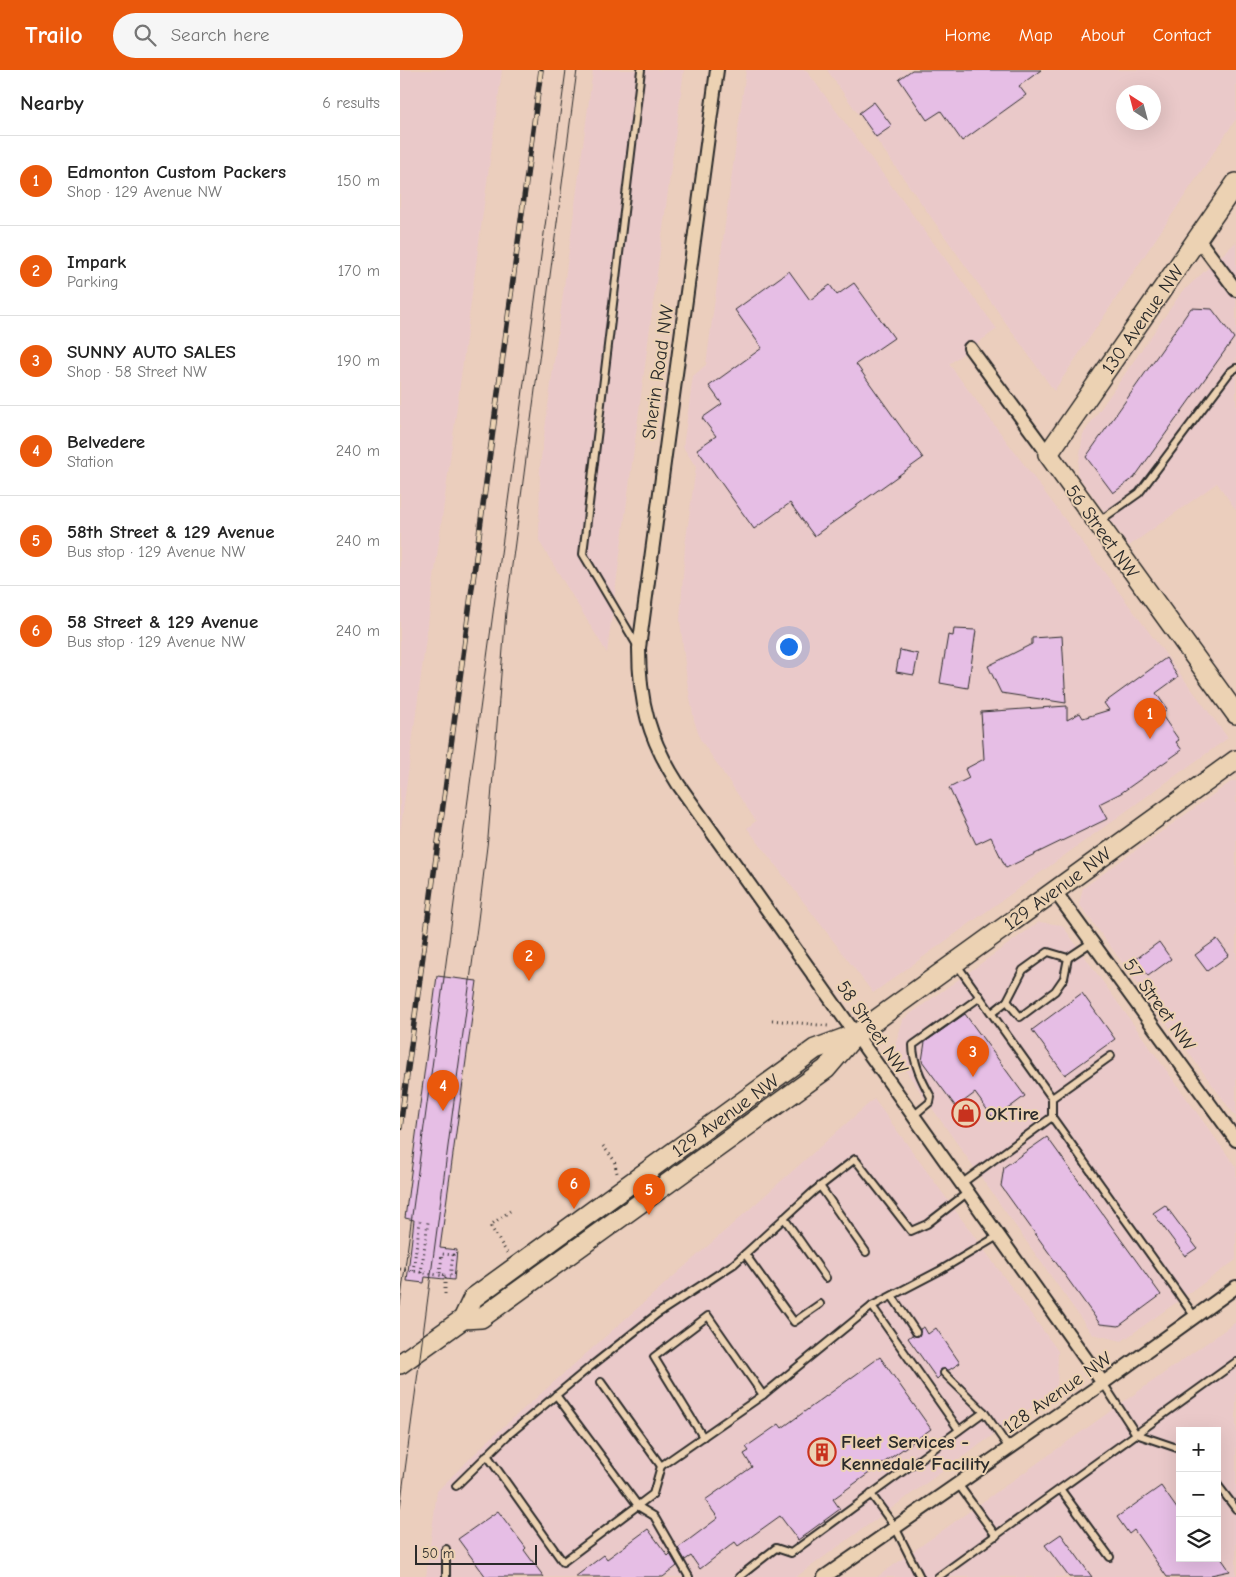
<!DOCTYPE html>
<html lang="en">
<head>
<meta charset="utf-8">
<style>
	:root { --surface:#fff; --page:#f6f6f6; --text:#222; --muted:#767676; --line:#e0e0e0; --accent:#ea580c }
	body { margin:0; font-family:"Comic Neue",sans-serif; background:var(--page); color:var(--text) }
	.controls { position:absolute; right:15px; bottom:15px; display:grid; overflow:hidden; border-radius:0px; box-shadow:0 5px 20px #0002 }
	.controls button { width:45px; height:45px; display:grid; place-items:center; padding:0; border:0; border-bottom:1px solid var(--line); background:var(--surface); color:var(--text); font:25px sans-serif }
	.compass { position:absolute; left:716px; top:15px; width:45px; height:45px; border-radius:50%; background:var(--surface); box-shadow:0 5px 20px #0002; rotate:324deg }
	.scale { position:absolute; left:15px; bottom:12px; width:122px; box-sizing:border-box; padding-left:5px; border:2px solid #2b2b2b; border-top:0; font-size:14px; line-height:18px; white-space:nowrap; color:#2b2b2b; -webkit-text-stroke:4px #ecd2b3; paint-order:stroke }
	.you { position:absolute; left:388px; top:576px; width:18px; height:18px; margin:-12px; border:4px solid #fff; border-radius:50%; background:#1a73e8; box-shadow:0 0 0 8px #1a73e833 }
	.badge { display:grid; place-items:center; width:32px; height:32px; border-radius:50%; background:var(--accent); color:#fff; font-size:16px; font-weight:700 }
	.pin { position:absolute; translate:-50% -41px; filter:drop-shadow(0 1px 2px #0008) }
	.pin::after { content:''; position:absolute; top:26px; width:18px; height:15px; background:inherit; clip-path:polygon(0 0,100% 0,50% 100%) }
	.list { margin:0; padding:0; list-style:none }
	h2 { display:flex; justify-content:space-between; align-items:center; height:65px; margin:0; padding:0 20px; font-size:21px }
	h2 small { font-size:16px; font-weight:400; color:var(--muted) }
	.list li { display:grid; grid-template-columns:32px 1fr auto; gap:15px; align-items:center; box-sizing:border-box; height:90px; padding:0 20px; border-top:1px solid var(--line) }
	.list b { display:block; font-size:19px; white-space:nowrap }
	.list p { margin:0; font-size:16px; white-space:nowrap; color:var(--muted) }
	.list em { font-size:16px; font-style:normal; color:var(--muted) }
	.icon { flex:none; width:28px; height:28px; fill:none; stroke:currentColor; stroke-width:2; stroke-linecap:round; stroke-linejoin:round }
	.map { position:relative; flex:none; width:836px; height:1507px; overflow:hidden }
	header { display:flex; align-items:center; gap:30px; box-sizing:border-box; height:70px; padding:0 25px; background:var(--accent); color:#fff }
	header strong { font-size:24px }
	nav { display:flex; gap:28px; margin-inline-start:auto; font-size:18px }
	.search { width:350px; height:45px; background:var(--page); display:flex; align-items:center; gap:12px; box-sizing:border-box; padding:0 18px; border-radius:28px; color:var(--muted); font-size:19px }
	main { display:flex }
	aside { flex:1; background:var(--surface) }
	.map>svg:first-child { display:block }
	.built { fill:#eac9c9; fill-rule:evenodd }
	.building { fill:#e6bee5; stroke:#2b2b2b }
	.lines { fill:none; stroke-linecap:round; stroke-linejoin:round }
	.lane-casing { stroke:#2b2b2b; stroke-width:10 }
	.street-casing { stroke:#2b2b2b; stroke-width:16 }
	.secondary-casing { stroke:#2b2b2b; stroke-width:22 }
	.path { stroke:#2b2b2b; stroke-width:3; stroke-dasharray:1 4; stroke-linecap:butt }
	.lane { stroke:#ecd2b3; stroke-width:6 }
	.street { stroke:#ecd2b3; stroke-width:12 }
	.secondary { stroke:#ecd2b3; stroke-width:19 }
	.tram { stroke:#2b2b2b; stroke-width:1 }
	.rail-casing { stroke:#2b2b2b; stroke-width:5.5 }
	.rail { stroke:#ecd2b3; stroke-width:4; stroke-dasharray:11; stroke-linecap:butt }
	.path-bridge { stroke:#2b2b2b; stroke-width:3; stroke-dasharray:1 4; stroke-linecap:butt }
	.labels { text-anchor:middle; stroke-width:4; stroke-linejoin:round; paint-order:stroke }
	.street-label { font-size:19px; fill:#2b2b2b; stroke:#ecd2b3 }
	.poi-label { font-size:19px; font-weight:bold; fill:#2b2b2b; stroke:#ecd2b3; text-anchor:start }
</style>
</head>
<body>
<header>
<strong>Trailo</strong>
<div class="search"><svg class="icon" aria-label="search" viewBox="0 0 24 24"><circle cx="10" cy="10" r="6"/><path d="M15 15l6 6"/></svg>Search here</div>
<nav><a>Home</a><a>Map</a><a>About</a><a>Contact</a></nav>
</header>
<main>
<aside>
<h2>Nearby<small>6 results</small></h2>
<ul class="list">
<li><span class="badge">1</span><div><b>Edmonton Custom Packers</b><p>Shop · 129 Avenue NW</p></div><em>150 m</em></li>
<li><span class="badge">2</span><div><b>Impark</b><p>Parking</p></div><em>170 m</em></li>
<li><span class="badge">3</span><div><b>SUNNY AUTO SALES</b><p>Shop · 58 Street NW</p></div><em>190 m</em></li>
<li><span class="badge">4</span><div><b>Belvedere</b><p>Station</p></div><em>240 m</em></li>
<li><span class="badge">5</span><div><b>58th Street &amp; 129 Avenue</b><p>Bus stop · 129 Avenue NW</p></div><em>240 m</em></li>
<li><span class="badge">6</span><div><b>58 Street &amp; 129 Avenue</b><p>Bus stop · 129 Avenue NW</p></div><em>240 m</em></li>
</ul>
</aside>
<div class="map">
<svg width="836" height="1507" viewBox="0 0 836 1507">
	<rect width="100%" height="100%" fill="#ebcebd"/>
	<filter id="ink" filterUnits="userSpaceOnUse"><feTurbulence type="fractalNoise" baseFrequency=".02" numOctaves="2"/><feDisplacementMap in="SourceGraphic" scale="10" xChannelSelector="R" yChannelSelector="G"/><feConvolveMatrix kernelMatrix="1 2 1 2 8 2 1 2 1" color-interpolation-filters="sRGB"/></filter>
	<g filter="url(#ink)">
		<g class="built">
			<path d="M 0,0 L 102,0 L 0,763 Z"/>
			<path d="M 193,0 L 284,0 L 207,583 L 139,471 L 140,396 Z"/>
			<path d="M 346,0 L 406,0 L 597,259 L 549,294 L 828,668 L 473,923 L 347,758 L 356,751 L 300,669 L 294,650 L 287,611 L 280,550 L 285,476 L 296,397 L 283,377 L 293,306 L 306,295 Z"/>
			<path d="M 427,0 L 836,0 L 836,49 L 654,321 ZM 724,22 L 754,22 L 754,52 L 724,52 Z"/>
			<path d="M 836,172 L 836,440 L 817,413 L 729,476 L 677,404 L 683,364 L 781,223 Z"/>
			<path d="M 832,711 L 836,711 L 836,1047 L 679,834 L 683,818 Z"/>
			<path d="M 639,852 L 662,855 L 836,1097 L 836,1190 L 722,1271 L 692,1264 L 493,983 L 503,949 Z"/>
			<path d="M 474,1029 L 658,1281 L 657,1319 L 396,1507 L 26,1507 L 37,1421 L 94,1365 Z"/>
			<path d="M 836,1252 L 836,1507 L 477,1507 ZM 780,1361 L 817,1361 L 817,1488 L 780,1488 Z"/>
		</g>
		<g class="building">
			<path d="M 512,0 L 641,0 L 619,16 L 626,25 L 562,71 L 541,41 L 527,50 L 499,9 Z"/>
			<path d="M 474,32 L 492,56 L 476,67 L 459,43 Z"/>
			<path d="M 389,201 L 410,230 L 430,215 L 437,225 L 454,213 L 494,268 L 456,294 L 523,388 L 414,466 L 390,433 L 354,459 L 297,379 L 316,366 L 302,348 L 322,334 L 309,316 L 362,278 L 335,240 Z"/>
			<path d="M 791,238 L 812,239 L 834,268 L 734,408 L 713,423 L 686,387 Z"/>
			<path d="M 554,559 L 576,560 L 568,618 L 540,613 L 548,565 L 553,566 Z"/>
			<path d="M 662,566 L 666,633 L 601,623 L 588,596 L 632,574 L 632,568 Z"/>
			<path d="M 500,580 L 518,584 L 514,605 L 496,602 Z"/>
			<path d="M 766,588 L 778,607 L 756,623 L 767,639 L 761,644 L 779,670 L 776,672 L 782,680 L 721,723 L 699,734 L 707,749 L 606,798 L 591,767 L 576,774 L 549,718 L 569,708 L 565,699 L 584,689 L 581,642 L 667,636 L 667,650 L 680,643 L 683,648 L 709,640 L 704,633 Z"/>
			<path d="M 817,869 L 829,885 L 807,901 L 795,885 Z"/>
			<path d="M 759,872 L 771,889 L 748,906 L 736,889 Z"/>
			<path d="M 37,906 L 77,911 L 40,1178 L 57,1180 L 54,1210 L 25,1207 L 24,1213 L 7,1211 L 14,1150 L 5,1148 Z"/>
			<path d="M 682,923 L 715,969 L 665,1005 L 632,960 Z"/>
			<path d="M 565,944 L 625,1026 L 594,1049 L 575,1023 L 556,1037 L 522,991 L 525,972 Z"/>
			<path d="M 647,1067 L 761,1225 L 719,1256 L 700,1254 L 601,1116 L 604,1097 Z"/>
			<path d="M 765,1135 L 797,1178 L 785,1186 L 753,1143 Z"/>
			<path d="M 524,1257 L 528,1264 L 536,1258 L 560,1293 L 549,1300 L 541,1299 L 540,1306 L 537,1309 L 508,1268 L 512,1265 L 519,1266 L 520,1259 Z"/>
			<path d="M 480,1287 L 531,1359 L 433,1429 L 440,1439 L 398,1470 L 380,1446 L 338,1476 L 335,1472 L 300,1499 L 291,1486 L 285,1490 L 278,1478 L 318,1448 L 305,1430 L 352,1397 L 344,1384 L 349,1381 L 346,1377 L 379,1354 L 382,1358 Z"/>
			<path d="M 761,1416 L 780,1443 L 780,1488 L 821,1488 L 830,1501 L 811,1505 L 812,1507 L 767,1507 L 734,1460 L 729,1464 L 717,1447 Z"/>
			<path d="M 98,1441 L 126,1478 L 124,1480 L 144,1507 L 86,1507 L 58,1469 Z"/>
			<path d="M 248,1459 L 268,1486 L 270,1484 L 277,1496 L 263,1507 L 175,1507 L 204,1485 L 207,1489 Z"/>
			<path d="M 661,1464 L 692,1507 L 669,1507 L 645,1475 Z"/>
		</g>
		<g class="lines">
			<g class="lane-casing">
				<g id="lane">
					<path d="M 698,452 L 739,423 L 830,302 L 836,298"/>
					<path d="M 238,577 L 183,484 L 241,0"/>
					<path d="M 557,895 L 652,1028 L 652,1047 L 795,1247"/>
					<path d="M 607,931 L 620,947 L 655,921 L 664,908 L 668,888"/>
					<path d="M 592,943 L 607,931 L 623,900 L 648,882 L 668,888 L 692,872"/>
					<path d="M 652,1028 L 711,986"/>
					<path d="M 513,1046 L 530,1032 L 531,1027 C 522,1011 513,993 513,975 L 580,927"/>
					<path d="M 561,1114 L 652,1047"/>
					<path d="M 420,1116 L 466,1182"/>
					<path d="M 384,1148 L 426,1208"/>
					<path d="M 345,1184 L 394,1252 L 420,1234"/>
					<path d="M 492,1226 L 516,1262"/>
					<path d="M 472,1236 L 559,1360"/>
					<path d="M 544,1303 L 584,1342"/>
					<path d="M 201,1312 L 261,1396 L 363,1325 L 472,1236 L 539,1201 L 598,1166"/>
					<path d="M 703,1313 L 736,1364 L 780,1379"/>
					<path d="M 156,1325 L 239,1437 L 254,1446 L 289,1507"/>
					<path d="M 303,1367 L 254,1287 L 308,1246 L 363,1325"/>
					<path d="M 87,1385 L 163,1492 L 253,1424 L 261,1396"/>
					<path d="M 558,1414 L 596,1466"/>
					<path d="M 817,1414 L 836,1439"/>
					<path d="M 56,1416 L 107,1366 L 190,1297 L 257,1244 L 334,1194 L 414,1121 L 455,1089 L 511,1161 L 527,1154 L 567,1123"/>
					<path d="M 661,1420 L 710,1487"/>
					<path d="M 471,1424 L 495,1457 L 520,1507"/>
					<path d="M 46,1507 L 46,1479"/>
					<path d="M 339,1507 L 376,1478 L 391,1483 L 584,1342 L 609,1378"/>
					<path d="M 538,1507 L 836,1292"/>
				</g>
			</g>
			<g class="street-casing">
				<g id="street">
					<path d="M 317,0 L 239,578 C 239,632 249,669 278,714 L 703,1313"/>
					<path d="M 798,169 L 836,220"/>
					<path d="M 570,278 L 648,384"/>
					<path d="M 654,820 L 836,1070"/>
					<path d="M 424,1507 L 703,1313 L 836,1217"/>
				</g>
			</g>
			<g class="secondary-casing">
				<g id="secondary">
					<path d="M 836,113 L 648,384 L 836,644"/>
					<path d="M 63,1249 L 81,1248 L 408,1012 L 426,999 L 455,965 L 836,690"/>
					<path d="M 0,1294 L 63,1249 L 73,1228 L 415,979 L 453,965"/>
				</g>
			</g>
			<g class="path">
				<path d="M 372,950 L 428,956"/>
				<path d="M 203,1076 L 214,1090 L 217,1103"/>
				<path d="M 107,1183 L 91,1157 L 92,1154 L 110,1141"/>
				<path d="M 13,1201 L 20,1151"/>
				<path d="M 21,1203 L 28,1152"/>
				<path d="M 45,1224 L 45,1205 L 40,1204 L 42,1184 L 53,1185 L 50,1207"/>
			</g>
			<use href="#lane" class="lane"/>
			<use href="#street" class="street"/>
			<use href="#secondary" class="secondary"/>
			<g class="tram">
				<path d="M 0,1235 L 166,0"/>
				<path d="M 0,1438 L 78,850 L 88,768 L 106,541 L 177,0"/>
			</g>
			<g class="rail-casing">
				<path id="rail" d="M 0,1058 L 141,0"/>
			</g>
			<use href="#rail" class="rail"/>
			<path class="path-bridge" d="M 0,1199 L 50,1207"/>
		</g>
	</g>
	<defs>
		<g id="shop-ring" transform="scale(1.4375)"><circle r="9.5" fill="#ecd2b3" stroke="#c8321e" stroke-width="1.5"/><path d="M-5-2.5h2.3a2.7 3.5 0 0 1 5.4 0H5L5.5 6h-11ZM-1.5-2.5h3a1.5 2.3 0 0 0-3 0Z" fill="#c8321e"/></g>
		<g id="building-ring" transform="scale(1.4375)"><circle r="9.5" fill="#ecd2b3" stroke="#c8321e" stroke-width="1.5"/><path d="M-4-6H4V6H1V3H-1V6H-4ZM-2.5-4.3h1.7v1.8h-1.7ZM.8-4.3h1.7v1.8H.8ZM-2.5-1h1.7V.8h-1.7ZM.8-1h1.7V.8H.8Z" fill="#c8321e"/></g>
	</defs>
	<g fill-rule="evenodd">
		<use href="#shop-ring" x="566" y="1043"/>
		<use href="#building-ring" x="422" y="1382"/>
	</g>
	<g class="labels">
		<g class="street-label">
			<text transform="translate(742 249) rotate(-55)" y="7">130 Avenue NW</text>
			<text transform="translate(257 302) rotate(-82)" y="7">Sherin Road NW</text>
			<text transform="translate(703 461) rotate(54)" y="7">56 Street NW</text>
			<text transform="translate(657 818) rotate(-36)" y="7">129 Avenue NW</text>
			<text transform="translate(760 934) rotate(54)" y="7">57 Street NW</text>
			<text transform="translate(473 957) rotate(55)" y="7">58 Street NW</text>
			<text transform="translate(325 1045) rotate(-36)" y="7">129 Avenue NW</text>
			<text transform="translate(657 1322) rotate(-35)" y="7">128 Avenue NW</text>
		</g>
		<g class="poi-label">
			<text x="585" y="1050">OKTire</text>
			<text x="441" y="1378">Fleet Services -<tspan x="441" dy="22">Kennedale Facility</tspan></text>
		</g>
	</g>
</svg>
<div class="controls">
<button>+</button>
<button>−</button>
<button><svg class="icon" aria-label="layers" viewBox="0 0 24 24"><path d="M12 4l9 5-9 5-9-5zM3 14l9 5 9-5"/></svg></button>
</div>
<svg class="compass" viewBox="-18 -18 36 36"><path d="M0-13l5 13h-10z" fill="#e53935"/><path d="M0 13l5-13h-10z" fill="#767676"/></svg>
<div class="scale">50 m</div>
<div class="you"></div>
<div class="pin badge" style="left:750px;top:669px">1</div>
<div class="pin badge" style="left:129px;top:911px">2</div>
<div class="pin badge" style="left:573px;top:1007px">3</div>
<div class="pin badge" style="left:43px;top:1041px">4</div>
<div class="pin badge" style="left:249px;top:1145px">5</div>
<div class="pin badge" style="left:174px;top:1139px">6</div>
</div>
</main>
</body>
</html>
